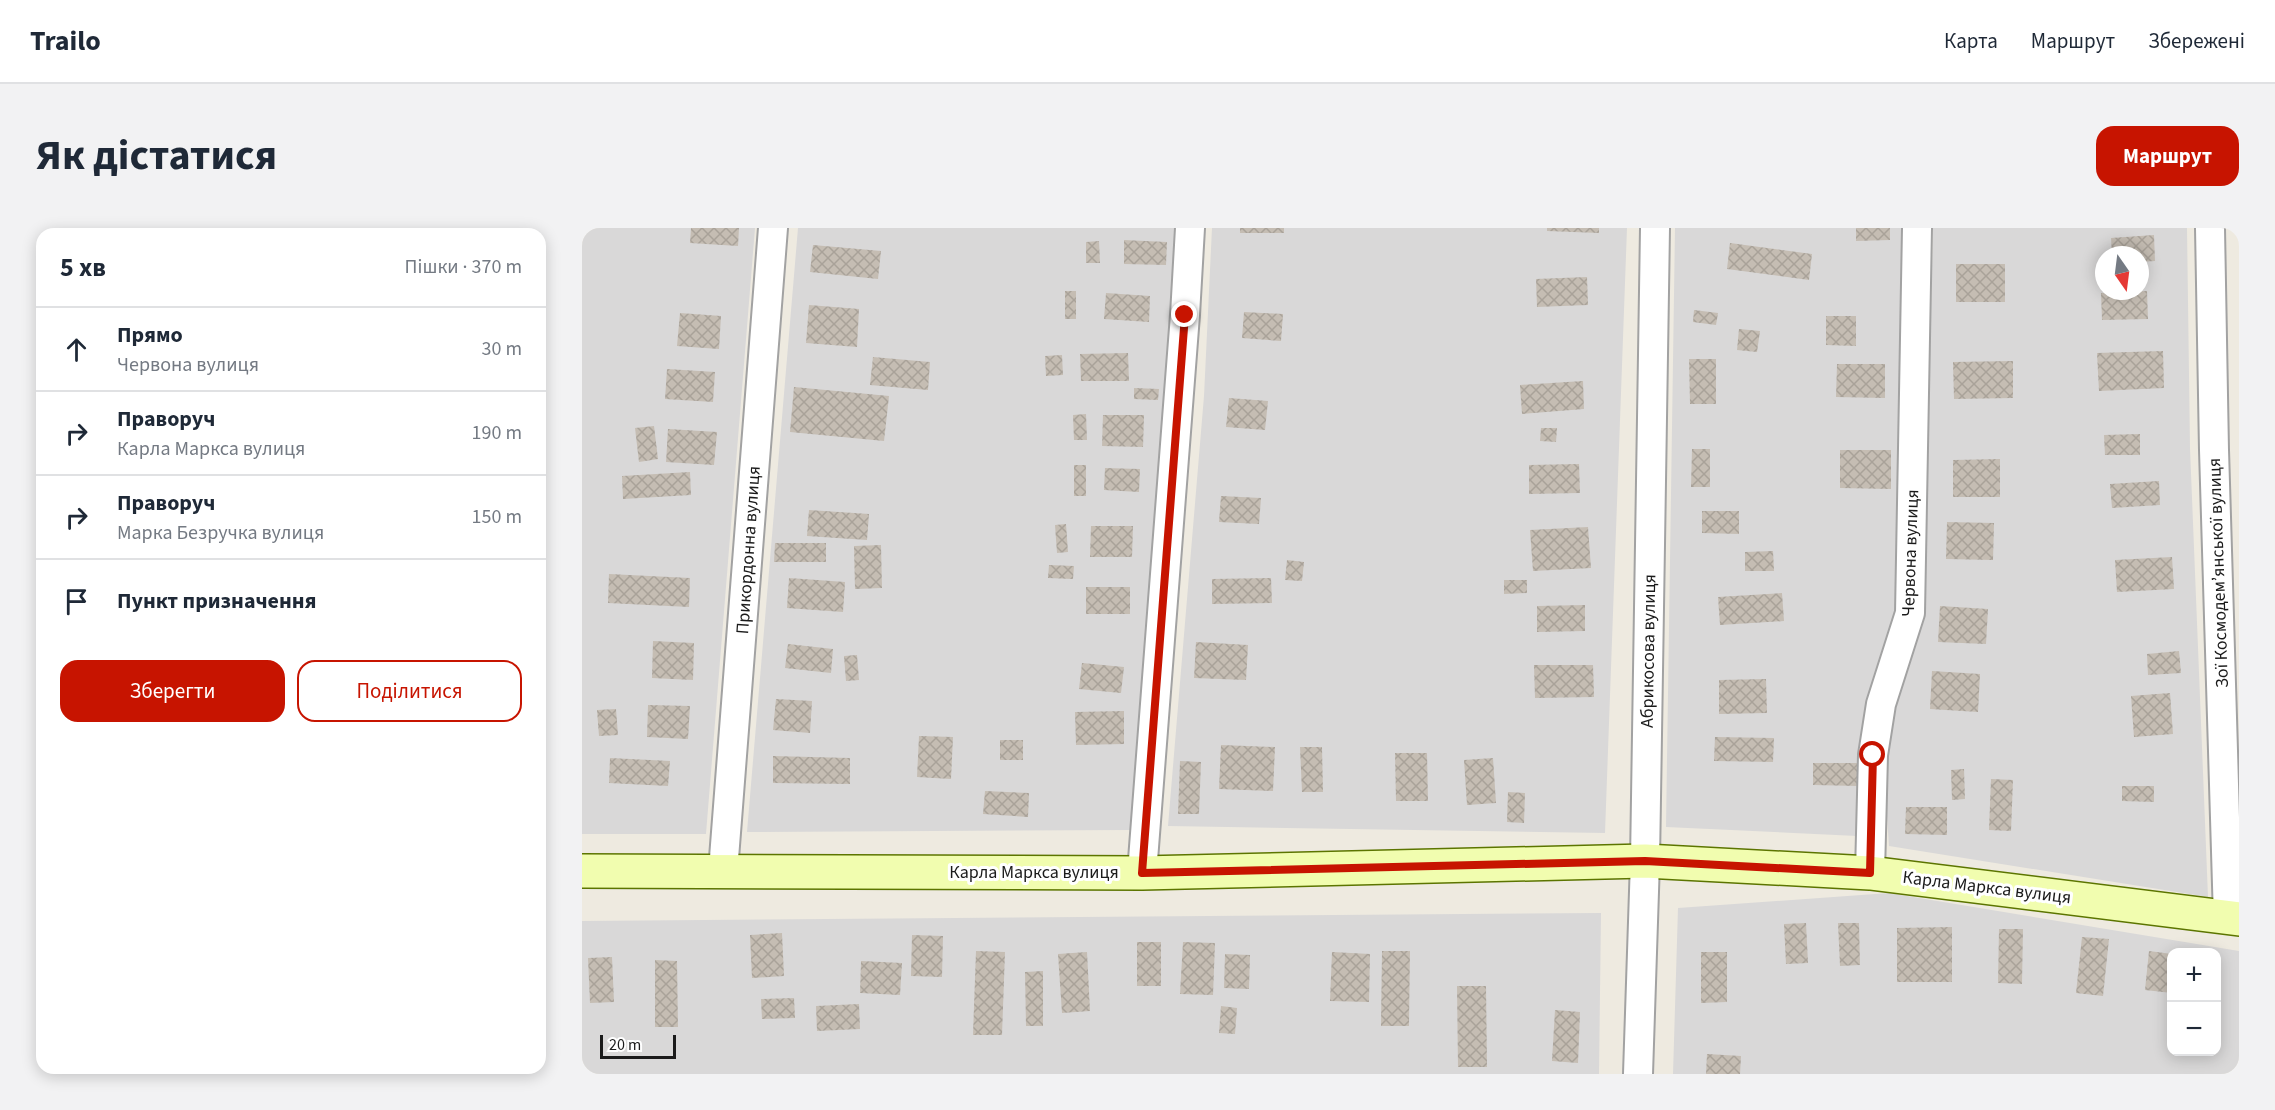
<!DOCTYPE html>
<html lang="uk">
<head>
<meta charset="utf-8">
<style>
	:root { --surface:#fff; --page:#f2f2f3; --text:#1f2937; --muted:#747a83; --line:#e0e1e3; --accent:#c71400 }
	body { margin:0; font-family:"Source Sans 3",sans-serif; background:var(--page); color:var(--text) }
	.controls { position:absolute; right:18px; bottom:18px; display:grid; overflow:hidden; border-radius:12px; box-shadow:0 3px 15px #0003 }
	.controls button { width:54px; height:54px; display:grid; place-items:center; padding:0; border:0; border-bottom:2px solid var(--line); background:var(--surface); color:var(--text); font:30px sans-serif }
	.compass { position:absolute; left:1513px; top:18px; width:54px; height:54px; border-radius:50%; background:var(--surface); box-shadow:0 3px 15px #0003; rotate:166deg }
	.scale { position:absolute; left:18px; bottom:15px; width:76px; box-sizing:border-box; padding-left:6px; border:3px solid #1b1b1b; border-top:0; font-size:16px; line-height:21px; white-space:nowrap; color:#1b1b1b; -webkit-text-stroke:4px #fff; paint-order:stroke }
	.stop { position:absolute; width:18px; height:18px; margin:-14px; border:4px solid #c71400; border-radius:50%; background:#fff }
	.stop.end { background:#c71400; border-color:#fff; box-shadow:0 2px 6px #0008 }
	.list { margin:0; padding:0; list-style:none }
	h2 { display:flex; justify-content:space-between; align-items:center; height:78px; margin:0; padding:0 24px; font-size:26px }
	h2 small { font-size:20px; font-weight:400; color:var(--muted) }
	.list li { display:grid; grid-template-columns:39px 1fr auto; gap:18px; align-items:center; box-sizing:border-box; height:84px; padding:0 24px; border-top:2px solid var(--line) }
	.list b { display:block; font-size:22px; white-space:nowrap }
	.list p { margin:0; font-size:20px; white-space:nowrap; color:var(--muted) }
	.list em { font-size:20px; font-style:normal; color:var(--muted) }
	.actions { display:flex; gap:12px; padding:18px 24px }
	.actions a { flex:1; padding:14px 0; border:2px solid var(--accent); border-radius:18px; text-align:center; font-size:21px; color:var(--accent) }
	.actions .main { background:var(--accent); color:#fff }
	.icon { flex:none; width:33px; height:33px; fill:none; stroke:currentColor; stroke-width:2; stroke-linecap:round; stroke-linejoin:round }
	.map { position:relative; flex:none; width:1657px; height:846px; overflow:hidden; border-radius:18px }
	header { display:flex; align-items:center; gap:36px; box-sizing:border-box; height:84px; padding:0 30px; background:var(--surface); border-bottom:2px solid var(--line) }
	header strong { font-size:28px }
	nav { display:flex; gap:33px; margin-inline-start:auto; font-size:21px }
	.intro { display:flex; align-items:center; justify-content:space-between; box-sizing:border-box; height:144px; padding:0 36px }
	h1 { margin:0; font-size:42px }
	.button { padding:15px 27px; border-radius:18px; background:var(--accent); color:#fff; font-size:21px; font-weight:700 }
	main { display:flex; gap:36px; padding:0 36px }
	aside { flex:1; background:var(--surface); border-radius:18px; box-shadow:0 3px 15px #0003 }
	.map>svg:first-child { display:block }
	.residential { fill:#d9d8d8; fill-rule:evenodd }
	.building { fill:url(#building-cross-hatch) }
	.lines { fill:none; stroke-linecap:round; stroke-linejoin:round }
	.street-casing { stroke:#a2a2a2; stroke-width:32 }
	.secondary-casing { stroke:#5c7500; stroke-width:36 }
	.street { stroke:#fff; stroke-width:28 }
	.secondary { stroke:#f1fdaf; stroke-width:33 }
	.route { stroke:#c71400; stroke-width:8 }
	.labels { text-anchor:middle; stroke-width:6; stroke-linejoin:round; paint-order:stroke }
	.street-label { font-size:18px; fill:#1b1b1b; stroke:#fff }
</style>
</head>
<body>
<header>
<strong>Trailo</strong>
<nav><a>Карта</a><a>Маршрут</a><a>Збережені</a></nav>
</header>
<div class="intro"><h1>Як дістатися</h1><a class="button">Маршрут</a></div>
<main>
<aside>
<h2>5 хв<small>Пішки · 370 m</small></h2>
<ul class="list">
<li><svg class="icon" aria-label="ahead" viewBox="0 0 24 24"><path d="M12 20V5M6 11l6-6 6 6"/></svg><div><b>Прямо</b><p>Червона вулиця</p></div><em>30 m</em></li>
<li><svg class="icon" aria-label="right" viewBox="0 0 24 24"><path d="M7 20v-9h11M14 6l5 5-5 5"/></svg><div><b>Праворуч</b><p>Карла Маркса вулиця</p></div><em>190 m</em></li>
<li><svg class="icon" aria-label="right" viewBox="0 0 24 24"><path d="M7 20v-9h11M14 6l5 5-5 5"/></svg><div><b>Праворуч</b><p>Марка Безручка вулиця</p></div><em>150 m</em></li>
<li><svg class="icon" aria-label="arrive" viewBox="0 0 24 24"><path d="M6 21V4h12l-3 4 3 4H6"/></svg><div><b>Пункт призначення</b></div></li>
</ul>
<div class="actions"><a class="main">Зберегти</a><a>Поділитися</a></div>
</aside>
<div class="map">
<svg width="1657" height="846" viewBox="0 0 1657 846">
	<defs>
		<pattern id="building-cross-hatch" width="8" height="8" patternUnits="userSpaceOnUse" patternTransform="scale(1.5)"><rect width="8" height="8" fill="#c5bdb3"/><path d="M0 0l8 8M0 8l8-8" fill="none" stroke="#a9a299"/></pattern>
	</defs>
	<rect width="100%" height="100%" fill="#eeeae0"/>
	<g class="residential">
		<path d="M 0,0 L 173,0 L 124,606 L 0,606 Z"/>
		<path d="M 216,0 L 594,0 L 590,92 L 549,602 L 165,604 Z"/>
		<path d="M 630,0 L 1045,0 L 1023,605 L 586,598 L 622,168 Z"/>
		<path d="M 1093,0 L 1324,0 L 1320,382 L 1298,433 L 1282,490 L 1275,608 L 1084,599 Z"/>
		<path d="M 1351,0 L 1605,0 L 1608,220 L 1626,669 L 1307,618 L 1301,528 L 1308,483 L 1341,386 ZM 1522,27 L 1558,27 L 1558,63 L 1522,63 Z"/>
		<path d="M 1307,665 L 1657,723 L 1657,846 L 1091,846 L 1096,680 ZM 1590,724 L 1634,724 L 1634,824 L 1590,824 Z"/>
		<path d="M 1019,685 L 1017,846 L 0,846 L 0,693 Z"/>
	</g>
	<g class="building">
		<path d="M 109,0 L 157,0 L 156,18 L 108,15 Z"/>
		<rect x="658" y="0" width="44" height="5"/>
		<path d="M 965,0 L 1017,0 L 1017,5 L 965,3 Z"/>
		<path d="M 1274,0 L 1308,0 L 1308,12 L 1274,13 Z"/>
		<path d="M 1572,7 L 1573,33 L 1558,34 L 1558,27 L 1530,27 L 1529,10 Z"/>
		<path d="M 542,12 L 585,14 L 584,37 L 542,36 Z"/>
		<path d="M 517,13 L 518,35 L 504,35 L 504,14 Z"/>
		<path d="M 1148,15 L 1230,26 L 1227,52 L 1145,41 Z"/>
		<path d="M 231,17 L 299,23 L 296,51 L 228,44 Z"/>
		<rect x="1374" y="36" width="49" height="38"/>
		<path d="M 1005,49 L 1006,77 L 955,79 L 954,51 Z"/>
		<rect x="483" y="63" width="11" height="28"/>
		<path d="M 1565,63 L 1566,91 L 1520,92 L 1519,65 Z"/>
		<path d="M 524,65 L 568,68 L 567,94 L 522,91 Z"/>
		<path d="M 227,77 L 277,81 L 275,119 L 224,115 Z"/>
		<path d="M 1112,82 L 1136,85 L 1134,97 L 1111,94 Z"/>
		<path d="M 662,84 L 701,86 L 699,113 L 660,110 Z"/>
		<path d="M 98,85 L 139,88 L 137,121 L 95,118 Z"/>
		<path d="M 1244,88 L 1274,88 L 1274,118 L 1244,117 Z"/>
		<path d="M 1157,101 L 1178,103 L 1175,124 L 1155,122 Z"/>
		<path d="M 1581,123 L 1582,160 L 1517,163 L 1515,125 Z"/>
		<path d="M 546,125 L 547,153 L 499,153 L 498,126 Z"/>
		<path d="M 480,127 L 481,147 L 464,148 L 463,128 Z"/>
		<path d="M 291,129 L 348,134 L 346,162 L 288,157 Z"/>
		<path d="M 1107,131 L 1134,131 L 1134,176 L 1108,176 Z"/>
		<path d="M 1431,133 L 1431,170 L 1372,171 L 1371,134 Z"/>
		<path d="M 1255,136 L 1303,136 L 1303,170 L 1254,169 Z"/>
		<path d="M 85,141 L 133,144 L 131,174 L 83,171 Z"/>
		<path d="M 1001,153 L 1002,181 L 940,186 L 938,157 Z"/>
		<path d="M 212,159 L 307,168 L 302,213 L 208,204 Z"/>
		<path d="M 552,160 L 577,161 L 576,172 L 552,171 Z"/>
		<path d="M 647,170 L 686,173 L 683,202 L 644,199 Z"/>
		<path d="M 504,186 L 505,212 L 492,212 L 491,187 Z"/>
		<path d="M 521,187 L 562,187 L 561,219 L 520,218 Z"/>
		<path d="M 72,198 L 76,231 L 57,234 L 53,200 Z"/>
		<path d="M 959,200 L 975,200 L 974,214 L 958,213 Z"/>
		<path d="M 86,201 L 135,204 L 132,237 L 84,234 Z"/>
		<path d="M 1558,206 L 1558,227 L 1523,227 L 1522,207 Z"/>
		<path d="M 1110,221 L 1128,221 L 1128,259 L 1109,259 Z"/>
		<path d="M 1258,222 L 1309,222 L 1309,261 L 1258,260 Z"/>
		<path d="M 1418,231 L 1418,269 L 1371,269 L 1371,232 Z"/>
		<path d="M 997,236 L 998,265 L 947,266 L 947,237 Z"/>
		<rect x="492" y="237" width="12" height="31"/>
		<path d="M 523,240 L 558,241 L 557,264 L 522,262 Z"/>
		<path d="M 108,244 L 109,267 L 41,271 L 40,248 Z"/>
		<path d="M 1577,253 L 1578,277 L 1530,280 L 1528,256 Z"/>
		<path d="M 639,268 L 679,270 L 677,296 L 637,294 Z"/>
		<path d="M 227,282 L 287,286 L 285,312 L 225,308 Z"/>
		<path d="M 1120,283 L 1157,283 L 1157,306 L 1120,305 Z"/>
		<path d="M 1365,294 L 1412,295 L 1411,332 L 1364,331 Z"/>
		<path d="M 484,296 L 486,324 L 475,325 L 473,297 Z"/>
		<path d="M 509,298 L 551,298 L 550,329 L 508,329 Z"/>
		<path d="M 1006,299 L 1009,340 L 951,343 L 948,302 Z"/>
		<path d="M 193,315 L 244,315 L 244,334 L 192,334 Z"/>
		<path d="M 299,317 L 300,360 L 273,361 L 272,318 Z"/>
		<path d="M 1191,323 L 1192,343 L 1163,343 L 1163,324 Z"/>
		<path d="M 1590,329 L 1592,361 L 1535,364 L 1533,332 Z"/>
		<path d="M 705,332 L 722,334 L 720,353 L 703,352 Z"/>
		<path d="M 467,337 L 492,338 L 491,351 L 466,350 Z"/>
		<path d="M 27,346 L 108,350 L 107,379 L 26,375 Z"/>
		<path d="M 207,350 L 263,354 L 261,384 L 205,380 Z"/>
		<path d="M 689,350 L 690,375 L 630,376 L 630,351 Z"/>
		<path d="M 922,352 L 945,352 L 945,365 L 922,366 Z"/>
		<rect x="504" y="359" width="44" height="27"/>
		<path d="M 1200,365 L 1202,393 L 1138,397 L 1136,369 Z"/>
		<path d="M 1003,377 L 1003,403 L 955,404 L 955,378 Z"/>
		<path d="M 1358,378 L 1406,381 L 1404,416 L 1356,414 Z"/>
		<path d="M 71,413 L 112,415 L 111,452 L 70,450 Z"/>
		<path d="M 614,414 L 666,417 L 664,452 L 612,450 Z"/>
		<path d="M 206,416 L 251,421 L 249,445 L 203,440 Z"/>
		<path d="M 1597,423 L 1599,445 L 1566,447 L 1565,426 Z"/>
		<path d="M 275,427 L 277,452 L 264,453 L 262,428 Z"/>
		<path d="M 500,435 L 542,439 L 539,465 L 497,461 Z"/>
		<path d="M 952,437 L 1011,437 L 1012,469 L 953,470 Z"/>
		<path d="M 1350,443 L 1398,446 L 1396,484 L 1348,481 Z"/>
		<path d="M 1184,451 L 1185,485 L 1137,486 L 1137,452 Z"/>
		<path d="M 1588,465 L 1591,506 L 1552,509 L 1549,468 Z"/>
		<path d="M 194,471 L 230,473 L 228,505 L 191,502 Z"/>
		<path d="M 66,477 L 108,478 L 106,511 L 65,509 Z"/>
		<path d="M 34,481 L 36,507 L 17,508 L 15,482 Z"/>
		<path d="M 542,483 L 542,516 L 494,517 L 493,484 Z"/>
		<path d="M 337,508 L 371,509 L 369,551 L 335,549 Z"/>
		<path d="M 1133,509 L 1192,510 L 1191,534 L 1132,533 Z"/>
		<rect x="418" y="512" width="23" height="20"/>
		<path d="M 639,517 L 693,519 L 691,563 L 637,561 Z"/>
		<path d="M 718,519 L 740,519 L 741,564 L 720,564 Z"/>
		<path d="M 813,525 L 845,525 L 846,573 L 814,573 Z"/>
		<path d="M 191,528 L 268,530 L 268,556 L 191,555 Z"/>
		<path d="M 28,530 L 88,533 L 86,558 L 27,555 Z"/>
		<path d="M 911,530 L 914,575 L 885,577 L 882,532 Z"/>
		<path d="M 598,533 L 619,534 L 617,586 L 596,586 Z"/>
		<path d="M 1231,535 L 1275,535 L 1275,558 L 1231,557 Z"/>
		<path d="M 1382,541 L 1383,571 L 1370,572 L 1369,542 Z"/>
		<path d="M 1409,551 L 1431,552 L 1429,603 L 1407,602 Z"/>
		<path d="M 1540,558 L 1572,558 L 1572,574 L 1540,573 Z"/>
		<path d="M 403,563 L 447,565 L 446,589 L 401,586 Z"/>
		<path d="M 926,564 L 943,565 L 942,595 L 925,594 Z"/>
		<path d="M 1324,579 L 1365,579 L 1365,607 L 1323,606 Z"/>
		<path d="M 1224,695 L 1226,735 L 1204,736 L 1202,696 Z"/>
		<path d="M 1256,695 L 1277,695 L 1278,737 L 1258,738 Z"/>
		<path d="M 1370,699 L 1370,754 L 1315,754 L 1315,700 Z"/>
		<path d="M 1417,701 L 1441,701 L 1440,756 L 1416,755 Z"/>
		<path d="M 200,705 L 202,748 L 170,750 L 168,707 Z"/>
		<path d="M 330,707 L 361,708 L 360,749 L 329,748 Z"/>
		<path d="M 1500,709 L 1527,711 L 1521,768 L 1494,765 Z"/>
		<rect x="555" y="714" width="24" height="44"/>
		<path d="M 601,714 L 633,715 L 631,767 L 598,766 Z"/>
		<path d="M 394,723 L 423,724 L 420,807 L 391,807 Z"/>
		<path d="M 800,723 L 828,723 L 827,798 L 799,798 Z"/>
		<path d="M 1567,723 L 1590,726 L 1590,765 L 1563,762 Z"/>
		<path d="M 505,724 L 508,783 L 480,785 L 476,726 Z"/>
		<path d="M 750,724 L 788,726 L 787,774 L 748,773 Z"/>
		<path d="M 1119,724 L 1145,724 L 1145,774 L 1119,775 Z"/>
		<path d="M 643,726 L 668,727 L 667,761 L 642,760 Z"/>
		<path d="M 30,729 L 32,774 L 8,775 L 6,730 Z"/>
		<path d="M 73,732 L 95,733 L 96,799 L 73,799 Z"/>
		<path d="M 279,733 L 320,735 L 318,767 L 278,765 Z"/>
		<path d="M 461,743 L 461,798 L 444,798 L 443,744 Z"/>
		<path d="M 875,758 L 904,758 L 905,839 L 876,839 Z"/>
		<path d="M 212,770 L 213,790 L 180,791 L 179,771 Z"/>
		<path d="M 277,776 L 278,801 L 235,803 L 234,778 Z"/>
		<path d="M 639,778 L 655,780 L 653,806 L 637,805 Z"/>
		<path d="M 973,782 L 998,784 L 996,835 L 970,833 Z"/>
		<path d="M 1125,826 L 1159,828 L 1158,846 L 1124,846 Z"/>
	</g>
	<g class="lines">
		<g class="street-casing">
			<g id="street">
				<path d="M 1628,0 L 1632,222 L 1646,690"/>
				<path d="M 141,643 L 191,0"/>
				<path d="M 560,645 L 603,87 L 608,0"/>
				<path d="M 1288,645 L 1291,527 L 1299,476 L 1328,385 L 1335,0"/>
				<path d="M 1056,846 L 1063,633 L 1073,0"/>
			</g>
		</g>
		<g class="secondary-casing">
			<path id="secondary" d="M 0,643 L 560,645 L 1063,633 L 1288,645 L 1657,691"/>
		</g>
		<use href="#street" class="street"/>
		<use href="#secondary" class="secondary"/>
	</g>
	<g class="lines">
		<path class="route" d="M 603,87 L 560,645 L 1063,633 L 1288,645 L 1291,527"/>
	</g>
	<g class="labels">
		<g class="street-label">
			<text transform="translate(166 322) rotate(-86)" y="6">Прикордонна вулиця</text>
			<text transform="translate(1328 325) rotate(-88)" y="6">Червона вулиця</text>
			<text transform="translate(1636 345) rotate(-92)" y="6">Зої Космодем’янської вулиця</text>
			<text transform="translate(1066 423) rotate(-89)" y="6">Абрикосова вулиця</text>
			<text x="452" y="650">Карла Маркса вулиця</text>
			<text transform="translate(1405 659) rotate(7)" y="6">Карла Маркса вулиця</text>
		</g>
	</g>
</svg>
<div class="controls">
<button>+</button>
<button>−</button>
</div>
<svg class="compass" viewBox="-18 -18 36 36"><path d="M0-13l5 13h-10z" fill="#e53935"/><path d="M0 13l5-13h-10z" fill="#747a83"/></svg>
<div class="scale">20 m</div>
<div class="stop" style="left:1291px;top:527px"></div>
<div class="stop end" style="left:603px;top:87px"></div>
</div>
</main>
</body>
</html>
